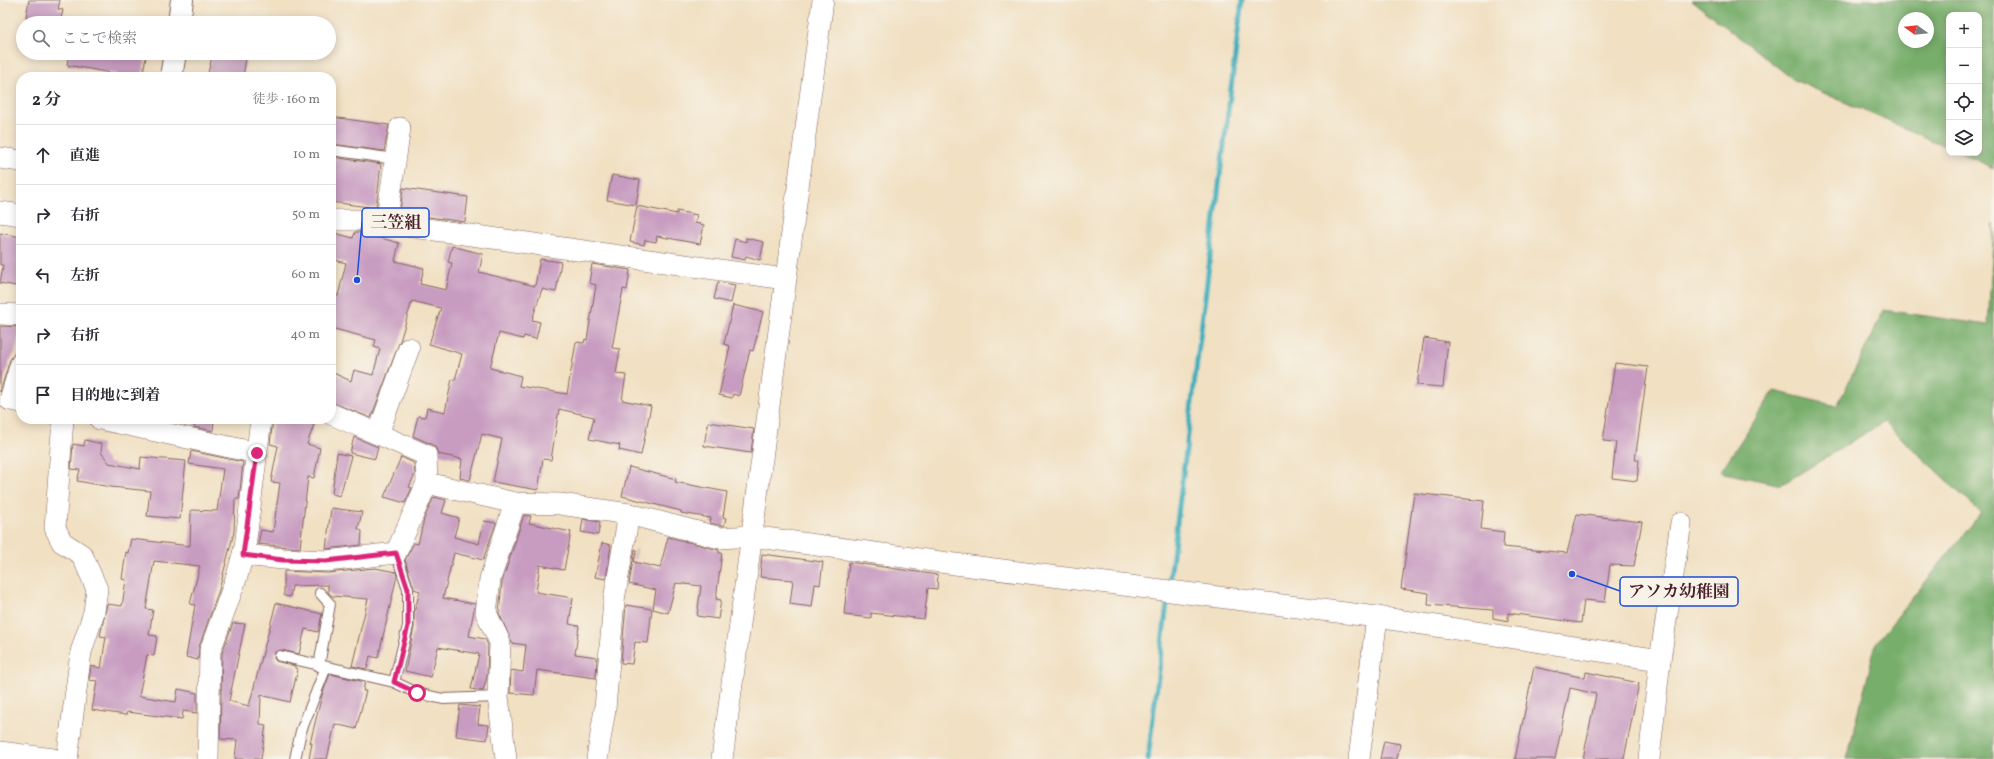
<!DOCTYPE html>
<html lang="ja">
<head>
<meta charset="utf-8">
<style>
	:root { --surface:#fff; --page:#f7f7f7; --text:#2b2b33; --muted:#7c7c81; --line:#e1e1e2 }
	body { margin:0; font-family:Vollkorn,"Noto Serif JP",serif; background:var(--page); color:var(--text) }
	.controls { position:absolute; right:12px; top:12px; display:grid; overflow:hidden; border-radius:8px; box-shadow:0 2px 10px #0003 }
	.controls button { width:36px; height:36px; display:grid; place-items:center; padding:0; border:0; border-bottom:1px solid var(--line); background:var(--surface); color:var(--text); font:20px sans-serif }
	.compass { position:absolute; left:1898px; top:12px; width:36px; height:36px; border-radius:50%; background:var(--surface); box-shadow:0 2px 10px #0003; rotate:285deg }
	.stop { position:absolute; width:12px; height:12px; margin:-9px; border:3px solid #db2777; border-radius:50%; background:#fff }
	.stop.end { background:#db2777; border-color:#fff; box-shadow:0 1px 4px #0008 }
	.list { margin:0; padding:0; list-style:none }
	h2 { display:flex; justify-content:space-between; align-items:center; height:52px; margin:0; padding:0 16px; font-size:17px }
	h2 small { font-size:13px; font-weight:400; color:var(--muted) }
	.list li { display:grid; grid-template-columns:26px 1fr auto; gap:12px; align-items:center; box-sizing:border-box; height:60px; padding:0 16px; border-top:1px solid var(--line) }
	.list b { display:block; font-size:15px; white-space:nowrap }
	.list em { font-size:13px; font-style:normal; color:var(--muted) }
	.icon { flex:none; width:22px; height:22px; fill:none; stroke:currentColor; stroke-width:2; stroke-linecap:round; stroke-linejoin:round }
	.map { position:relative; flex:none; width:1994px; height:759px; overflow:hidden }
	.search { position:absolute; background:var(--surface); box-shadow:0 2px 10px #0003; left:16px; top:16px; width:320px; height:44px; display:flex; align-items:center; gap:10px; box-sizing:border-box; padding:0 14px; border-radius:22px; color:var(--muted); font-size:15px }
	.panel { position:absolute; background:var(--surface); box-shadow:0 2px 10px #0003; left:16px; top:72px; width:320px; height:352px; border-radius:16px }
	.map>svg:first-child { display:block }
	.forest { fill:#78ae6c; stroke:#61664c; fill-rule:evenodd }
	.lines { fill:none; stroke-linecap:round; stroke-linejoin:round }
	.stream { stroke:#40afbd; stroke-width:5 }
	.building { fill:#c89cc1 }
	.lane-casing { stroke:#846360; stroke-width:12 }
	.street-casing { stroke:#846360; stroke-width:22 }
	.secondary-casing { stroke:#846360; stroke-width:24 }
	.lane { stroke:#fff; stroke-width:10 }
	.street { stroke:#fff; stroke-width:21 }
	.secondary { stroke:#fff; stroke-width:22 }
	.route { stroke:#db2777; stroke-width:5 }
	.leader { fill:none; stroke:#1d4ed8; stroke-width:1.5 }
	.callout-dot { fill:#1d4ed8; stroke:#f7f3e8; stroke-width:1.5 }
	.callout { fill:#f7f3e8; stroke:#1d4ed8; stroke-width:1.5 }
	.callout-label { font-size:17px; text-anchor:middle; font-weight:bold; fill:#4a1f2b }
</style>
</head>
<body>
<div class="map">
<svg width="1994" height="759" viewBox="0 0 1994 759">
	<rect width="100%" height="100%" fill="#f7f3e8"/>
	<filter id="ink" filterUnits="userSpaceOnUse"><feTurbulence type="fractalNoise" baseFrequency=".025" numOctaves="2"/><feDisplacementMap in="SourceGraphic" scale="8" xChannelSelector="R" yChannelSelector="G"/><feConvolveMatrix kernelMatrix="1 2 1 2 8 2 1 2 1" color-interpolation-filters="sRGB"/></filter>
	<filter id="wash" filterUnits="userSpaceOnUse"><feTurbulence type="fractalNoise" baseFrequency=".012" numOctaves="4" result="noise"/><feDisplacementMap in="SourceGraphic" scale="16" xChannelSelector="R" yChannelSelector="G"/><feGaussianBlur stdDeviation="0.9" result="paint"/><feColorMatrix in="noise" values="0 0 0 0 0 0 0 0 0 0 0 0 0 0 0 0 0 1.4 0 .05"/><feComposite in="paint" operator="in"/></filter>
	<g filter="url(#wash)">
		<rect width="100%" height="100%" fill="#f1e0c2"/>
		<g class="forest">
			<path d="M 1691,0 L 1994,0 L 1994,168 L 1960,153 L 1979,153 L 1979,15 L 1949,15 L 1949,148 L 1794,80 ZM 1904,18 L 1928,18 L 1928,42 L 1904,42 Z"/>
			<path d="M 1994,224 L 1994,759 L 1847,759 L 1876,643 L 1981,513 L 1884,422 L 1781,485 L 1720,472 L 1774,391 L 1837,406 L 1884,310 L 1988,325 Z"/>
		</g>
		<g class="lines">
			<g class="stream">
				<path d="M 1169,587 L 1242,0"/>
				<path d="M 1148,759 L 1168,595"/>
			</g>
		</g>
		<g id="blocks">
			<g class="building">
				<path d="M 29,0 L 60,0 L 58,9 L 63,10 L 60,23 L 26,17 Z"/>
				<path d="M 69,53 L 109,53 L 131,57 L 131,55 L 146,57 L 142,77 L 117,77 L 117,74 L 67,65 Z"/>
				<path d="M 213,53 L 246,58 L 243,77 L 207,77 Z"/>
				<path d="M 331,117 L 389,125 L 384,151 L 331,144 Z"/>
				<path d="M 331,157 L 381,164 L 376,208 L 331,202 Z"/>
				<path d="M 612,175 L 640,180 L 636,205 L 607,200 Z"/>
				<path d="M 403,188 L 468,197 L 465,222 L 400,213 Z"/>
				<path d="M 637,206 L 677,214 L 677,211 L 697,215 L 695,223 L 704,225 L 700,244 L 657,236 L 656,242 L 645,240 L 644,245 L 630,242 Z"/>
				<path d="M 331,232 L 353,238 L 355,232 L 359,232 L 399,243 L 395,261 L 424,268 L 420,284 L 446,290 L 452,263 L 448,262 L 452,246 L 483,254 L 479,272 L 535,286 L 540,259 L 561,262 L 556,292 L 542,289 L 532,320 L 540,322 L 536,339 L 524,336 L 523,339 L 499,333 L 490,368 L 521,376 L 519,386 L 567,394 L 576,342 L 584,343 L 585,339 L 587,340 L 596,285 L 589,283 L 592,264 L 630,270 L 627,290 L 623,289 L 612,348 L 620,349 L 616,374 L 626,375 L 622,400 L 651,406 L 641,455 L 619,450 L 620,445 L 589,439 L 594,417 L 559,409 L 551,460 L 543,459 L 538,490 L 493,482 L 502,439 L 482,434 L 470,480 L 460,478 L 462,459 L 438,454 L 436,448 L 431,444 L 413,436 L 418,416 L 425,417 L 427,408 L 445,412 L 452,379 L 455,380 L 462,354 L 429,344 L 441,308 L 412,301 L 400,341 L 371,418 L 331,402 L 331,372 L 351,381 L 354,370 L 373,375 L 380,349 L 374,347 L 376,340 L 331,328 L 331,295 L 338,296 L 346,263 L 331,259 Z"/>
				<path d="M 0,233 L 21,237 L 21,253 L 18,270 L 21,271 L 21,287 L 0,283 L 3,265 L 0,265 Z"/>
				<path d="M 746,238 L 764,242 L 760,260 L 746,256 L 745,260 L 731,257 L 735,239 L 746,242 Z"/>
				<path d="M 718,282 L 735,285 L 731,303 L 714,299 Z"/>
				<path d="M 733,305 L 763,312 L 753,351 L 750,350 L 739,396 L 733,394 L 732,398 L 719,395 L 730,346 L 724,344 Z"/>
				<path d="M 0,326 L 21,327 L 15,353 L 10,360 L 0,392 Z"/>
				<path d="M 1424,338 L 1448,342 L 1443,387 L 1417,385 Z"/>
				<path d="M 1615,363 L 1648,367 L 1635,460 L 1639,460 L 1637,481 L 1612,478 L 1616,442 L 1603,441 Z"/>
				<path d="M 195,419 L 214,419 L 213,431 L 194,427 Z"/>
				<path d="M 273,419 L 316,419 L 307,444 L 320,448 L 314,478 L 308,477 L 300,548 L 258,544 L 261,530 L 273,532 L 280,483 L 271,482 L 278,446 L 270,444 Z"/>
				<path d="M 708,422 L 754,429 L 751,453 L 704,446 Z"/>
				<path d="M 354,437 L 378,447 L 375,459 L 350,453 Z"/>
				<path d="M 85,440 L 102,444 L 101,452 L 109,463 L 140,469 L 141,457 L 186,461 L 180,519 L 147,516 L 150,491 L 111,487 L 77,481 L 80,470 L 71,469 L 73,444 L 84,446 Z"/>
				<path d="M 191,451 L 243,462 L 239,499 L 235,499 L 234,532 L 219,590 L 199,647 L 198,660 L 186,657 L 195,605 L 190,604 L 200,566 L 154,561 L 146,609 L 153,610 L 149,635 L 157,636 L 154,656 L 147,655 L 139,696 L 176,702 L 178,689 L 197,693 L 197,713 L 183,711 L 182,719 L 127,712 L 126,715 L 92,710 L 97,681 L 89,680 L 91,666 L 101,668 L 106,637 L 100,636 L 107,604 L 122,606 L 126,580 L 122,579 L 126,552 L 128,553 L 131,539 L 190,546 L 191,510 L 217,511 L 223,469 L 189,464 Z"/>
				<path d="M 337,453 L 351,456 L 340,496 L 332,494 Z"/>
				<path d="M 401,457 L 414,463 L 415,474 L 409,487 L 412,488 L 405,503 L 384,497 Z"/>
				<path d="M 629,467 L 676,479 L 675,482 L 727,492 L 723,517 L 726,518 L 724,526 L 710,523 L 711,518 L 681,513 L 681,511 L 622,496 Z"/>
				<path d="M 1414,493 L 1484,501 L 1481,529 L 1504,532 L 1503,547 L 1567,553 L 1577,514 L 1642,522 L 1634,566 L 1610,565 L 1605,602 L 1584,600 L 1581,623 L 1508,613 L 1508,621 L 1493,618 L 1493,610 L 1428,605 L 1429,593 L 1401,589 Z"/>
				<path d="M 434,497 L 446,500 L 442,513 L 459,518 L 454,537 L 479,544 L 484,521 L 496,523 L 483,560 L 454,553 L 443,598 L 475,604 L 469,636 L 485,639 L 488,645 L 487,677 L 483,691 L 471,689 L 479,654 L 438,647 L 431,677 L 405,671 L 414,627 L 414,613 L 420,591 L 414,589 L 405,560 L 414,543 L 418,544 L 424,519 Z"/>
				<path d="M 331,508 L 362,512 L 358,529 L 362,531 L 361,545 L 326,549 Z"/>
				<path d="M 524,515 L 531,516 L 529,523 L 571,532 L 564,570 L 540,565 L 536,592 L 573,598 L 569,624 L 579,626 L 575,654 L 597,657 L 596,678 L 537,670 L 534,695 L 510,693 L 511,670 L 523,672 L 526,645 L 512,643 L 499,613 L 502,582 Z"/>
				<path d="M 583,519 L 600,522 L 598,535 L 581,532 Z"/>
				<path d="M 668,537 L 719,550 L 719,553 L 722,553 L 716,599 L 721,600 L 718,619 L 697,616 L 701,586 L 676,583 L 668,613 L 653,609 L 656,590 L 629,584 L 635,549 L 637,550 L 634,562 L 660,568 Z"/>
				<path d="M 602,543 L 611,545 L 606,579 L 595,577 Z"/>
				<path d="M 762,554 L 823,562 L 820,585 L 815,584 L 812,607 L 790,604 L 793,580 L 760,577 Z"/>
				<path d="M 849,562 L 938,575 L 937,589 L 928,588 L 924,619 L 871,613 L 871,618 L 844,615 Z"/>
				<path d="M 375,568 L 396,572 L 397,576 L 378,658 L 370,656 L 367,669 L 352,666 L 368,599 L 332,596 L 328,592 L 328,585 L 292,586 L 290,597 L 284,596 L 284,571 L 328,573 Z"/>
				<path d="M 276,603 L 322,614 L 318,632 L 305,629 L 299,654 L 281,650 L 275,652 L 274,658 L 276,661 L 295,666 L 295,668 L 298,669 L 290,702 L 261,695 L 260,724 L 266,725 L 261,759 L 235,759 L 237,740 L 220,739 L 222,653 L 233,623 L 245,624 L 229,701 L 249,706 Z"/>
				<path d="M 626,605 L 652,609 L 648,643 L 635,642 L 632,664 L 621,663 Z"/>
				<path d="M 1534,667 L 1585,678 L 1586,672 L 1639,683 L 1624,759 L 1583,759 L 1596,694 L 1570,688 L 1555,759 L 1515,759 Z"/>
				<path d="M 330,674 L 365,682 L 363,691 L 366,691 L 356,729 L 335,724 L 327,759 L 309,759 L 312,743 L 310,743 L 322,695 Z"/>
				<path d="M 460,705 L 480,707 L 478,724 L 489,725 L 487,740 L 456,736 Z"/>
				<path d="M 1384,741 L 1400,744 L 1397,759 L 1380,759 Z"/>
			</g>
		</g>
	</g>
	<g filter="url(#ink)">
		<use href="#blocks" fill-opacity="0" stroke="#846360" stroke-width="1"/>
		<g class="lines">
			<g class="lane-casing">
				<g id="lane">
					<path d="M 331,150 L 395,159"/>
					<path d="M 396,553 L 408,589 L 408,626 L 394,682 L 417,693 L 443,699 L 498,697"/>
					<path d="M 280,656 L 394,682"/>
					<path d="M 319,666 L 330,604 L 320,593"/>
					<path d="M 295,759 L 301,731 L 326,667"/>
				</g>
			</g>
			<g class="street-casing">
				<g id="street">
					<path d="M 0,158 L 21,161"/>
					<path d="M 0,212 L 21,215"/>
					<path d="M 331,220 L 363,220 L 785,279"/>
					<path d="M 386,224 L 400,128"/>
					<path d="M 0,314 L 21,315"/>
					<path d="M 409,348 L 378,434 L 426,455 L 427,483"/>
					<path d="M 21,363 L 10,400 L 21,402"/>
					<path d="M 331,414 L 378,434"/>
					<path d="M 63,419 L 55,528 L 62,542 L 82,555 L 97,589 L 94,612 L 81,652 L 67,759"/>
					<path d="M 100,419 L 257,453"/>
					<path d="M 243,555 L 283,559 L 327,561 L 396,553 L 427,483 L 515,503 L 560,504 L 629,514 L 720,538 L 751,536 L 955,564 L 1377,617 L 1660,660"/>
					<path d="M 0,752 L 53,759"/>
					<path d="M 208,759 L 210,651 L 237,576 L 245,547 L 261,419"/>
					<path d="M 506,759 L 498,697 L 500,642 L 486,613 L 490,579 L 515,503"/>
					<path d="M 597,759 L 605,709 L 614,600 L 629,514"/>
					<path d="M 722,759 L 823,0"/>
					<path d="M 1359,759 L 1377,617"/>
					<path d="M 1649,759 L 1660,660 L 1681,523"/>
				</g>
			</g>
			<g class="secondary-casing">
				<g id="secondary">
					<path d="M 179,23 L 182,0"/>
					<path d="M 171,77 L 175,53"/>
				</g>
			</g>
			<use href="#lane" class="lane"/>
			<use href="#street" class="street"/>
			<use href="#secondary" class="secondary"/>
		</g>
	</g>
	<g class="lines" filter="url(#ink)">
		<path class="route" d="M 257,453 L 243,555 L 283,560 L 326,561 L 396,553 L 408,589 L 408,626 L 394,682 L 417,693"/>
	</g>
	<path class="leader" d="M357 280L362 222M1572 574L1620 591"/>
	<g class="callout-dot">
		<circle cx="357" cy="280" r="4"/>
		<circle cx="1572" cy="574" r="4"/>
	</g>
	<g class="callout">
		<rect x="362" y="208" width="67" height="29" rx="4"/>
		<rect x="1620" y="577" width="118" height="29" rx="4"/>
	</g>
	<g class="callout-label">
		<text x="396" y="228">三笠組</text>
		<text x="1679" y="597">アソカ幼稚園</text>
	</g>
</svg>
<div class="controls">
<button>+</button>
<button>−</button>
<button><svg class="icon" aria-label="locate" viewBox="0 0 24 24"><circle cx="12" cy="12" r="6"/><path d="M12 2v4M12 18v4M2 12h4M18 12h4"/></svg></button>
<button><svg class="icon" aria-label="layers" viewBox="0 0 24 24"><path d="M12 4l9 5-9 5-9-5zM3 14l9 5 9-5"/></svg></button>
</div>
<svg class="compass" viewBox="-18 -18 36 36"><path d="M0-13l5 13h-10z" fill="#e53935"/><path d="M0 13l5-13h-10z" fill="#7c7c81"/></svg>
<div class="stop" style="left:417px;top:693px"></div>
<div class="stop end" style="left:257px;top:453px"></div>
<div class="search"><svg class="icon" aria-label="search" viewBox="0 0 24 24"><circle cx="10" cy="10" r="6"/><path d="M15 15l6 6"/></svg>ここで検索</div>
<section class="panel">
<h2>2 分<small>徒歩 · 160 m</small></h2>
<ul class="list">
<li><svg class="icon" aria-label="ahead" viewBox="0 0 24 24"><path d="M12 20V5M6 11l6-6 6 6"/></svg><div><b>直進</b></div><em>10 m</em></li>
<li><svg class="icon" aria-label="right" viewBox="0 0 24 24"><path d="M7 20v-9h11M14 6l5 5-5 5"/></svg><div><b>右折</b></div><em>50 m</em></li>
<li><svg class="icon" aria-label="left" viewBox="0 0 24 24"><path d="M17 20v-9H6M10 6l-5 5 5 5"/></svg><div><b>左折</b></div><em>60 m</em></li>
<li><svg class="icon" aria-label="right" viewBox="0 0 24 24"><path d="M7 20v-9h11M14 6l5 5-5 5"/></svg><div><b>右折</b></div><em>40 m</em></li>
<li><svg class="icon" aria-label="arrive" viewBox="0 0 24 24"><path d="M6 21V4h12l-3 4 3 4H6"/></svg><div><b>目的地に到着</b></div></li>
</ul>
</section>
</div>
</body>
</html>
